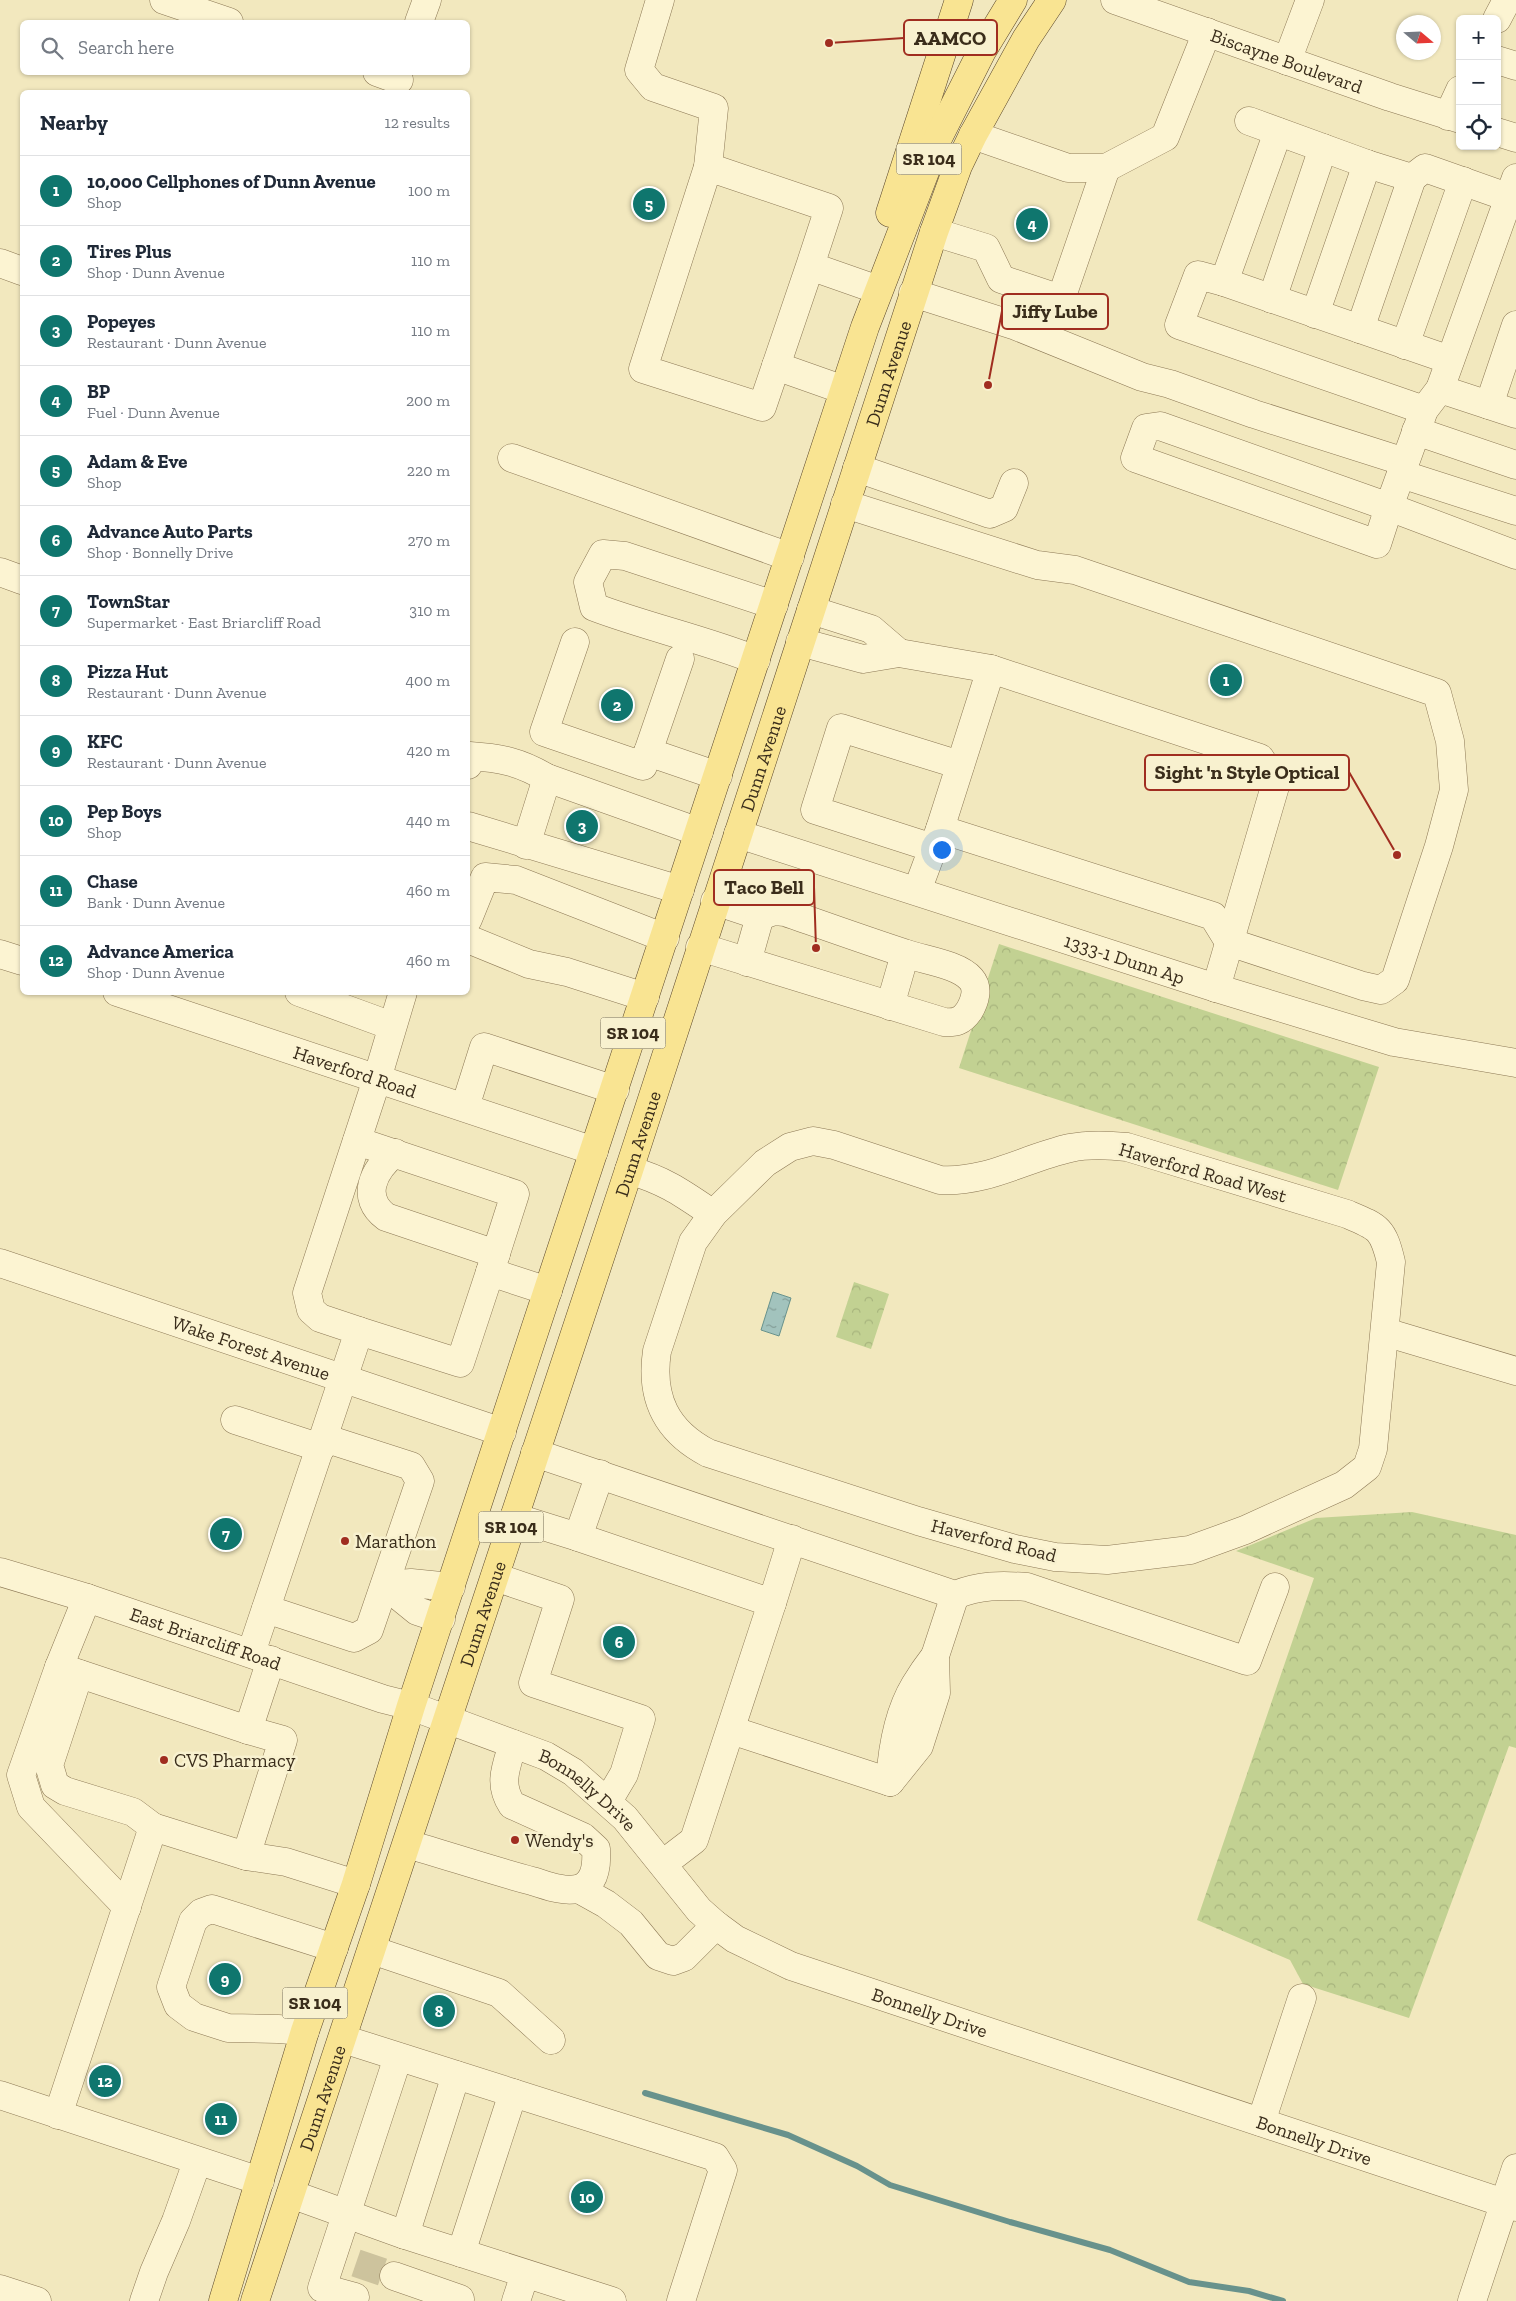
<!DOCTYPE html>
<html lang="en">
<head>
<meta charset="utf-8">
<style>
	:root { --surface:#fff; --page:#f2f2f3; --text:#1f2937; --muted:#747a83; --line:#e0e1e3; --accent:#0f766e }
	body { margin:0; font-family:"Zilla Slab",serif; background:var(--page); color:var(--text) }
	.controls { position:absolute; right:15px; top:15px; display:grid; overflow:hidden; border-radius:8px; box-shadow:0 1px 4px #0004 }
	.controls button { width:45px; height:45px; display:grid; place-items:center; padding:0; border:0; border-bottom:1px solid var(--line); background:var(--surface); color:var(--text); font:25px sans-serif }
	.compass { position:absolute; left:1396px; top:15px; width:45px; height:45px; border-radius:50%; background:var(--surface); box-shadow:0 1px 4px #0004; rotate:109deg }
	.you { position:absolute; left:941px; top:849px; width:18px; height:18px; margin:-12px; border:4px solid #fff; border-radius:50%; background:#1a73e8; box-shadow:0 0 0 8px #1a73e833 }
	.badge { display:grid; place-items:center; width:32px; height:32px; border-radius:50%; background:var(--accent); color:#fff; font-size:16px; font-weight:700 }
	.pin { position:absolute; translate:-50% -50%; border:2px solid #fff; box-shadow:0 1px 5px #0006 }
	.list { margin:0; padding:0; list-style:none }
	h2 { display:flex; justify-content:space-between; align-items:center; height:65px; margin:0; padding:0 20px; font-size:21px }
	h2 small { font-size:16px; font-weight:400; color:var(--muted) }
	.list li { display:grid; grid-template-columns:32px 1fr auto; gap:15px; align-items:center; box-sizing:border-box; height:70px; padding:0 20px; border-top:1px solid var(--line) }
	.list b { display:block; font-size:19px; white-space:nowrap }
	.list p { margin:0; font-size:16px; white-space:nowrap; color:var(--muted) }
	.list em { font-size:16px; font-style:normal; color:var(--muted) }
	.icon { flex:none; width:28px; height:28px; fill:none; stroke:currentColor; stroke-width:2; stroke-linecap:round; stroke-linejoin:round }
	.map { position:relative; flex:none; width:1516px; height:2301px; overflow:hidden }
	.search { position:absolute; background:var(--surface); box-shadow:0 1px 4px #0004; left:20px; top:20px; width:450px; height:55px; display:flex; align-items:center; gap:12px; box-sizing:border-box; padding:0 18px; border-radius:8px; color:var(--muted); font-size:19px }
	.panel { position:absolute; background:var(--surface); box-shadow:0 1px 4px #0004; left:20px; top:90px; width:450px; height:905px; border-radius:8px }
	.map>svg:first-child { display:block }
	.forest { fill:url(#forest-crowns) }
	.water { fill:url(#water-ripples); stroke:#68928c }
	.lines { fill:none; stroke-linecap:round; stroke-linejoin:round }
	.stream { stroke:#68928c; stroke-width:6 }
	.minor-tunnel { stroke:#cdc39d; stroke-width:28; stroke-dasharray:28 14; stroke-linecap:butt }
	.minor-casing { stroke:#8c7855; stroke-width:29 }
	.major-casing { stroke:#59452a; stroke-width:29 }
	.minor { stroke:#fcf4d2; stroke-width:28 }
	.major { stroke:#f9e492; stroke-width:28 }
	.poi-dot { fill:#a02d20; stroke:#f8f1cf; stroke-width:2 }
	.labels { text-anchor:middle; stroke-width:5; stroke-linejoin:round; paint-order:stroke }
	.shield { fill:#f8f1cf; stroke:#736851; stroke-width:1 }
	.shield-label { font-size:18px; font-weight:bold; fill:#3a2d1b }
	.street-label { font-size:19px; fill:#3a2d1b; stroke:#f8f1cf }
	.poi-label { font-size:19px; fill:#3a2d1b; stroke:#f8f1cf; text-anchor:start }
	.leader { fill:none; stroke:#a02d20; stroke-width:2 }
	.callout-dot { fill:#a02d20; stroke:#f8f1cf; stroke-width:2 }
	.callout { fill:#f8f1cf; stroke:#a02d20; stroke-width:2 }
	.callout-label { font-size:20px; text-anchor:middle; font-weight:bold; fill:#3a2d1b }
</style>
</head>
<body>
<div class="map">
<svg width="1516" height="2301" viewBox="0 0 1516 2301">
	<defs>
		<pattern id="forest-crowns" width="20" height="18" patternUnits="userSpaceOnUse" patternTransform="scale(1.25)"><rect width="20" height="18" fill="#c2d192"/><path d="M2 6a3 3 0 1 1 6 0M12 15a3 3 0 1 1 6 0" fill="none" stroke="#a7b47d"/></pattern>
		<pattern id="water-ripples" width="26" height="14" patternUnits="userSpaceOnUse" patternTransform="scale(1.25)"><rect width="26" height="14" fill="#a2c3bd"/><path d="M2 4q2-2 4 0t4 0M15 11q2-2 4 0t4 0" fill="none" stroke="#859f99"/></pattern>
	</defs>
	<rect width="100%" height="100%" fill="#f2e8be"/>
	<g class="forest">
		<path d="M 999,944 L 1379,1067 L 1338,1190 L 959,1068 Z"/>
		<path d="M 854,1282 L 889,1294 L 871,1349 L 836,1337 Z"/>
		<path d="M 1412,1512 L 1516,1535 L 1516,1748 L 1509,1746 L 1409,2018 L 1303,1984 L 1290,1960 L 1197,1920 L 1314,1578 L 1236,1551 L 1316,1518 Z"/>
	</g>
	<path class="water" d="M 773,1292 L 791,1298 L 779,1336 L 761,1330 Z"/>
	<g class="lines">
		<path class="stream" d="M 645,2093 L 788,2135 L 857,2166 L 890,2185 L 1010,2222 L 1110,2250 L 1189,2282 L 1249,2291 L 1283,2301"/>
		<path class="minor-tunnel" d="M 356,2263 L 394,2276"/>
		<g class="minor-casing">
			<g id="minor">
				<path d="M 164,0 L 229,22"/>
				<path d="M 660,0 L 639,70 L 653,87 L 714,108 L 708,167"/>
				<path id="s1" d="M 1115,0 L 1390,97 L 1460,119"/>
				<path d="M 1497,19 L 1507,0"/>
				<path d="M 419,22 L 427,0"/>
				<path d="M 1497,60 L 1516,66"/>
				<path d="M 1287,61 L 1310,0"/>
				<path d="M 377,72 L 399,80"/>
				<path d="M 1448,116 L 1460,90"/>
				<path d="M 1249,121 L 1367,164 L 1412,178 L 1425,168 L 1516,200"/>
				<path d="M 1278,132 L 1224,282 L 1450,360"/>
				<path d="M 1497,132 L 1516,138"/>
				<path d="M 973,135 L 1068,168 L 1106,168 L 1165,137 L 1207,32"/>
				<path d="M 1516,178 L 1440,389 L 1424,410 L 1389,507 L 1160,426 L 1146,428 L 1135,458 L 1377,544 L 1389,507 L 1516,555"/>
				<path d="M 934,232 L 986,248 L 1001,279 L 1061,299 L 1106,168"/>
				<path d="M 0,263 L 22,271"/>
				<path d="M 810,266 L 762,407 L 643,369 L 708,167 L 829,208 L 810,266 L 867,286"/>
				<path d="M 1224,282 L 1198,275 L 1179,325 L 1424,410"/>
				<path d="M 913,293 L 1016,326 L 1142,377 L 1170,384 L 1254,414 L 1405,462"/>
				<path d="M 1272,299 L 1323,148"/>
				<path d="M 1315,314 L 1367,164"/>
				<path d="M 1360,329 L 1412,178"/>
				<path d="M 1405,345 L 1463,181"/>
				<path d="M 776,366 L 844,390"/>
				<path d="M 1440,389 L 1516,414"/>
				<path d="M 1489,405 L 1516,325"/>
				<path d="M 1416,431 L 1516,465"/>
				<path d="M 512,458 L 790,557"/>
				<path d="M 857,468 L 990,514 L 1004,508 L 1014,483"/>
				<path d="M 1401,474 L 1516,511"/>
				<path d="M 845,504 L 1037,565 L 1075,570 L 1437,693 L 1450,741 L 1454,790 L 1439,846 L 1395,980 L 1381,990 L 1363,986 L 1229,942 L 1213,916 L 940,829"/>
				<path d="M 0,572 L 22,580"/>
				<path d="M 811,610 L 871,629 L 899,653"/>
				<path d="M 575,642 L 544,732 L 643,766 L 648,752"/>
				<path d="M 800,642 L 863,659 L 899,653 L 991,669 L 1260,758 L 1276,783 L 1216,988"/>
				<path d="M 680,659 L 648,752 L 718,776"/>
				<path d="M 756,660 C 703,639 647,627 594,607 L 588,582 L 603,554 L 625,556 L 774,605"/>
				<path d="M 468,765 L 470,756 C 501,758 520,762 547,778 L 699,832"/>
				<path d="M 468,826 L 680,890"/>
				<path id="s2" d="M 738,834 L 1216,988 L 1394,1042 L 1516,1063"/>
				<path d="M 526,845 L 547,778"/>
				<path d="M 933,848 L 815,810 L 841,728 L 960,765"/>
				<path d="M 917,891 L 940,829 L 991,669"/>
				<path d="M 468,919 L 485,877 L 516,880 L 665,938"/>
				<path d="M 468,937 L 468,939 L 529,964 L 567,972 L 645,997"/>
				<path d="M 700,947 L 944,1022 C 956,1023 962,1021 969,1011 C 975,1001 979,988 971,979 C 958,964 923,960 904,953 C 864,940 825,926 785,912 L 774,911 L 760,916 L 715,901"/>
				<path d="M 0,954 L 22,961"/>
				<path d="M 747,962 L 760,916"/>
				<path id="s3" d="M 117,992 L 594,1151"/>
				<path d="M 299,992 L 392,1026"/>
				<path d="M 890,1006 L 905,954"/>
				<path d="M 465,1107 L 484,1047 L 615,1090"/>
				<path d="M 357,1141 L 515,1194 L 490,1272"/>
				<path d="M 813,1141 L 834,1145 L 940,1180 C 987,1183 1025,1158 1070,1148 C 1089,1144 1108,1145 1127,1147 L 1347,1214 C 1378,1227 1383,1228 1391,1262 L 1373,1449 L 1367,1467 L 1344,1485 L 1245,1530 L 1190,1550 L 1107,1560 L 1055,1557 L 1015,1549 L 918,1521 L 708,1453 C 666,1431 650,1398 657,1351 L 693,1242 L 713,1214 L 765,1163 L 790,1147 Z"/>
				<path d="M 395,1153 C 373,1170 360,1198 386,1217 L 496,1254"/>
				<path d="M 629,1170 C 666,1181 682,1193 713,1214"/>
				<path id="s4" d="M 0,1263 L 502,1432"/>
				<path d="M 359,1331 L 460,1363 L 490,1272 L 548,1291"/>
				<path d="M 1385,1332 L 1516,1371"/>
				<path d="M 235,1420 L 321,1448"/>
				<path d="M 535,1453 L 955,1595 C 980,1585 1001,1585 1027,1587 L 1247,1661 L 1275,1587"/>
				<path d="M 600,1474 L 578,1537 L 772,1603 L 694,1840 L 664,1863"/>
				<path d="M 514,1517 L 578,1537"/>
				<path id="s5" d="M 0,1572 L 87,1598 L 383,1699 L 411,1706 L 546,1756 L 573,1772 L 625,1818 L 699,1910 L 716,1925 L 735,1939 L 791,1966 L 1516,2207"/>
				<path d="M 495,1577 L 560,1599 L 533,1683 L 641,1719 L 624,1774 L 608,1801"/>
				<path d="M 772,1603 L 792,1539"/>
				<path d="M 266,1609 L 354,1638 L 369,1630 L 420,1481 L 411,1466 L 324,1438"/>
				<path d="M 441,1619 L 417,1611 L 385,1585 L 411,1583 L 451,1587"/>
				<path d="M 251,1653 L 359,1331 L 320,1318 L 311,1310 L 307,1293 L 377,1079 L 403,992"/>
				<path d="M 59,1667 L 87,1598"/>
				<path d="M 79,1674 L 49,1765 L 55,1785 L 65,1791 L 133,1812 L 153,1827"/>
				<path d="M 731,1730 L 890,1782 L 919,1746 L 936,1693 L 935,1656 L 955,1595"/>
				<path d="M 890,1782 C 892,1749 898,1713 915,1685 C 921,1675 928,1665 935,1656"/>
				<path d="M 407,1844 C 449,1856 490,1870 532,1881 C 546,1885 562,1892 577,1889 C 596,1885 597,1864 596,1849 L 583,1837 L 512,1805 C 498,1784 506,1767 513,1744"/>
				<path d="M 246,1856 L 286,1862 L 356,1884"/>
				<path d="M 579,1889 L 606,1904 L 631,1923 L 658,1956 L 673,1961 L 684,1957 L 716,1925"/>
				<path d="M 127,1907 L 31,1807 L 21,1775 L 59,1667 L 248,1730"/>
				<path d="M 372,1950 L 499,1993 L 551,2040"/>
				<path d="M 305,2031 L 278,2029 L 228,2028 L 194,2017 L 178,2005 L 171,1987 L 193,1921 L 201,1913 L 212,1909 L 334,1948"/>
				<path d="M 343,2039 L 715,2157 L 723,2170 L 681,2301"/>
				<path d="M 0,2095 L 260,2181"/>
				<path d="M 58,2115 L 153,1827 L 246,1856 L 283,1740 L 248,1730 L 271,1660"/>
				<path d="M 1261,2122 L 1302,1998"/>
				<path d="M 291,2194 L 405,2235 L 612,2301"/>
				<path d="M 405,2235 L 456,2075"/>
				<path d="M 461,2253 L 513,2093"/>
				<path d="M 394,2276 L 460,2299"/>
				<path d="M 0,2289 L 37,2301"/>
				<path d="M 355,2297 L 322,2288 L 398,2057"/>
				<path d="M 144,2301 L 154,2272 L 176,2221 L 197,2162"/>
				<path d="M 516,2301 L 525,2274"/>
				<path d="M 1472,2301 L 1516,2168"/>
			</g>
		</g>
		<g class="major-casing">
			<g id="major">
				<path d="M 890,213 L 959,0"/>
				<path d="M 223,2301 L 305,2031 L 356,1884 L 411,1706 L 865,327 L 938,138 L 982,51 L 1013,0"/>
				<path id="s6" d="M 255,2301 L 629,1170 L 934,232 L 958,166 L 973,135 L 1026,39 L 1052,0"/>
			</g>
		</g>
		<use href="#minor" class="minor"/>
		<use href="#major" class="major"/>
	</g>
	<g class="poi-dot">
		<circle cx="345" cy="1541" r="5"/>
		<circle cx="164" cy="1760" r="5"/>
		<circle cx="515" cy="1840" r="5"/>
	</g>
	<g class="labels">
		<g class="shield">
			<rect x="896.5" y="143.5" width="65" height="31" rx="4"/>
			<rect x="600.5" y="1017.5" width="65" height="31" rx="4"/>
			<rect x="478.5" y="1511.5" width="65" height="31" rx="4"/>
			<rect x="282.5" y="1987.5" width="65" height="31" rx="4"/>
		</g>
		<g class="shield-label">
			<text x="929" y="165">SR 104</text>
			<text x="633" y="1039">SR 104</text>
			<text x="511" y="1533">SR 104</text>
			<text x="315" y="2009">SR 104</text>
		</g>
		<g class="street-label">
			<text dy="7" stroke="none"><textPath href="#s1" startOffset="182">Biscayne Boulevard</textPath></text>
			<text dy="7" stroke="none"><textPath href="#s6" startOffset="2029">Dunn Avenue</textPath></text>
			<text dy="7" stroke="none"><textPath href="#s6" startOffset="1624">Dunn Avenue</textPath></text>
			<text dy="7" stroke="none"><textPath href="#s2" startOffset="406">1333-1 Dunn Ap</textPath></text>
			<text dy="7" stroke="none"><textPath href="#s3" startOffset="251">Haverford Road</textPath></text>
			<text dy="7" stroke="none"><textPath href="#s6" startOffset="1219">Dunn Avenue</textPath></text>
			<text transform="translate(1203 1172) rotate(16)" y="7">Haverford Road West</text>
			<text dy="7" stroke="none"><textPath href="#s4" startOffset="265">Wake Forest Avenue</textPath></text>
			<text transform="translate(994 1540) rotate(14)" y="7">Haverford Road</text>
			<text dy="7" stroke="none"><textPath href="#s6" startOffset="724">Dunn Avenue</textPath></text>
			<text dy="7" stroke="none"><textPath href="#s5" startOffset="216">East Briarcliff Road</textPath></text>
			<text dy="7" stroke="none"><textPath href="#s5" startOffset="630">Bonnelly Drive</textPath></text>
			<text dy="7" stroke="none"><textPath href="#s5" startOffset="1050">Bonnelly Drive</textPath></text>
			<text dy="7" stroke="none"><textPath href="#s6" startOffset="214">Dunn Avenue</textPath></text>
			<text dy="7" stroke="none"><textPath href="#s5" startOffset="1455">Bonnelly Drive</textPath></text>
		</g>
		<g class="poi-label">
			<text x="355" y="1548">Marathon</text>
			<text x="174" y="1767">CVS Pharmacy</text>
			<text x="525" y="1847">Wendy's</text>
		</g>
	</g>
	<path class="leader" d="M829 43L904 38M988 385L1002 311M1397 855L1349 772M816 948L814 887"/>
	<g class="callout-dot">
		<circle cx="829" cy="43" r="5"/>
		<circle cx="988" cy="385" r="5"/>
		<circle cx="1397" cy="855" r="5"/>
		<circle cx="816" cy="948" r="5"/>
	</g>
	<g class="callout">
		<rect x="904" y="20" width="93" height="35" rx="5"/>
		<rect x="1002" y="294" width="106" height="35" rx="5"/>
		<rect x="1145" y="755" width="204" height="35" rx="5"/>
		<rect x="714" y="870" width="100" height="35" rx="5"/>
	</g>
	<g class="callout-label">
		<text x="950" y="45">AAMCO</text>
		<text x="1055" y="318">Jiffy Lube</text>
		<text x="1247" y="779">Sight 'n Style Optical</text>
		<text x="764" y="894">Taco Bell</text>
	</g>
</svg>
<div class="controls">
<button>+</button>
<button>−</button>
<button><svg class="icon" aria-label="locate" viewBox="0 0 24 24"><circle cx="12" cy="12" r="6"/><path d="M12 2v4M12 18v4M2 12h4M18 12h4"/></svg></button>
</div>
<svg class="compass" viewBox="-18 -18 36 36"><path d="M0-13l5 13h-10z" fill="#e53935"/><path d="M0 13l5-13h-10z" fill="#747a83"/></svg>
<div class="you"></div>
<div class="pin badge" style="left:1226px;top:680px">1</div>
<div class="pin badge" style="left:617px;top:705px">2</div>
<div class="pin badge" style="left:582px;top:826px">3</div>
<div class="pin badge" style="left:1032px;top:224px">4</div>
<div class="pin badge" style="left:649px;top:204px">5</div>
<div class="pin badge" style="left:619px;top:1642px">6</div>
<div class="pin badge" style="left:226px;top:1534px">7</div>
<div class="pin badge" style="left:439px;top:2011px">8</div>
<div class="pin badge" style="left:225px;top:1979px">9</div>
<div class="pin badge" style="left:587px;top:2197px">10</div>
<div class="pin badge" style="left:221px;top:2119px">11</div>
<div class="pin badge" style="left:105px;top:2081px">12</div>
<div class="search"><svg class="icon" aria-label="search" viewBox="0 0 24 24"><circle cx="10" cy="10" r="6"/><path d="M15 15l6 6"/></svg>Search here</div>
<section class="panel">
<h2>Nearby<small>12 results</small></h2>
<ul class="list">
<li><span class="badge">1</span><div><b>10,000 Cellphones of Dunn Avenue</b><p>Shop</p></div><em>100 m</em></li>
<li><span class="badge">2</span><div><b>Tires Plus</b><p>Shop · Dunn Avenue</p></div><em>110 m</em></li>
<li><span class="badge">3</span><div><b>Popeyes</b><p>Restaurant · Dunn Avenue</p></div><em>110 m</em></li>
<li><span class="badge">4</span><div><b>BP</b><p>Fuel · Dunn Avenue</p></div><em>200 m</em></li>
<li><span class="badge">5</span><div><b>Adam &amp; Eve</b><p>Shop</p></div><em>220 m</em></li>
<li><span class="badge">6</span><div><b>Advance Auto Parts</b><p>Shop · Bonnelly Drive</p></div><em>270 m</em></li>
<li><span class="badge">7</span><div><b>TownStar</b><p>Supermarket · East Briarcliff Road</p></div><em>310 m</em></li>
<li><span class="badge">8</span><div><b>Pizza Hut</b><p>Restaurant · Dunn Avenue</p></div><em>400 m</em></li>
<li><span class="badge">9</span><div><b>KFC</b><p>Restaurant · Dunn Avenue</p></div><em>420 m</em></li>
<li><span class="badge">10</span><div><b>Pep Boys</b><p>Shop</p></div><em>440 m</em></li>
<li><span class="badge">11</span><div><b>Chase</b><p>Bank · Dunn Avenue</p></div><em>460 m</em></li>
<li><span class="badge">12</span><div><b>Advance America</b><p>Shop · Dunn Avenue</p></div><em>460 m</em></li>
</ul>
</section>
</div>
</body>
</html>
